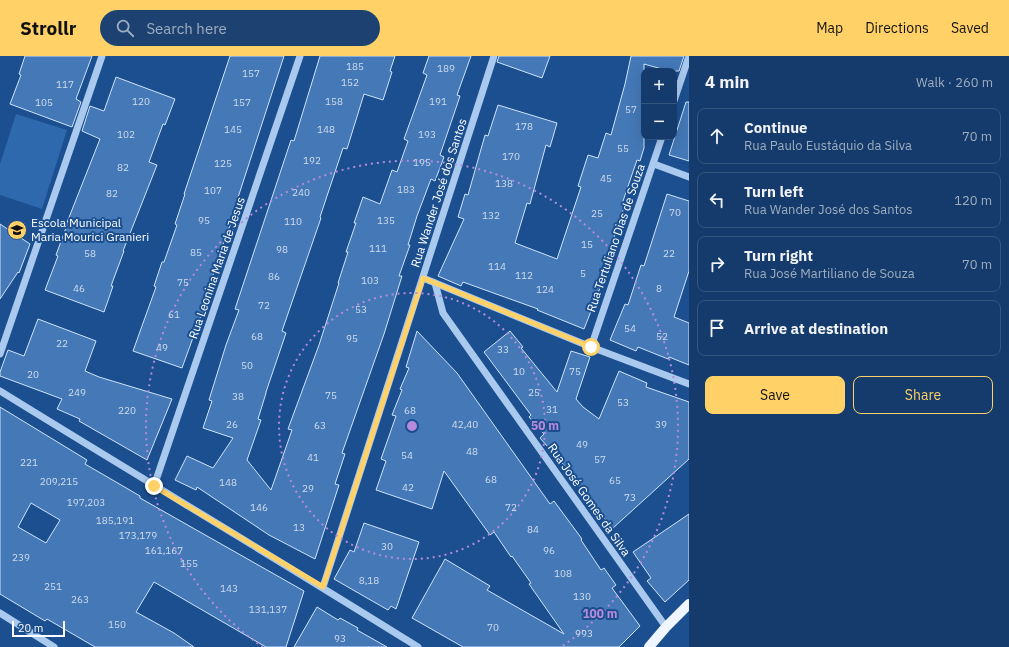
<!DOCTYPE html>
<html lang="en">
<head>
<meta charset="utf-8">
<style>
	:root { --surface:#143b6b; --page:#1d4271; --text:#f1f3f6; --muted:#9dadc1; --line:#33557e; --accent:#ffd166 }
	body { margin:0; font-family:"IBM Plex Sans",sans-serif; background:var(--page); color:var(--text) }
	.controls { position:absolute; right:12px; top:12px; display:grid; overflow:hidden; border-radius:8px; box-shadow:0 4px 16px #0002 }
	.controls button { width:36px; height:36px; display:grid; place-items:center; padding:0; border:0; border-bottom:1px solid var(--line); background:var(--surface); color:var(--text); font:20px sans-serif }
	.scale { position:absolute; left:12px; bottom:10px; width:53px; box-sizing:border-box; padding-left:4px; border:2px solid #fff; border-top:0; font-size:11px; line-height:14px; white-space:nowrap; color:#fff; -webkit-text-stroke:3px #1b4f8f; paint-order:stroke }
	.stop { position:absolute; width:12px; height:12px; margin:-9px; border:3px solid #ffd166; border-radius:50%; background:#fff }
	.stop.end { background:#ffd166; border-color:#fff; box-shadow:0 1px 4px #0008 }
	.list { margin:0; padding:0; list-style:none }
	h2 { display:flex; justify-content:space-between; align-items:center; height:52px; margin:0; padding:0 16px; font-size:17px }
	h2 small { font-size:13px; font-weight:400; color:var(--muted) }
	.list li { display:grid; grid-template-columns:26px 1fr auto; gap:12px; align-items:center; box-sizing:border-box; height:56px; margin:0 8px 8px; padding:0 8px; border:1px solid var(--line); border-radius:8px }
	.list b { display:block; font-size:15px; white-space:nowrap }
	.list p { margin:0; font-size:13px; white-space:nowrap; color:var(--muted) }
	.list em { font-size:13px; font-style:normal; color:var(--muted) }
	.actions { display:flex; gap:8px; padding:12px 16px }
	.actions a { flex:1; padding:9px 0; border:1px solid var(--accent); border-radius:8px; text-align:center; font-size:14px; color:var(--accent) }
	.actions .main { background:var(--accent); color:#111 }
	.icon { flex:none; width:22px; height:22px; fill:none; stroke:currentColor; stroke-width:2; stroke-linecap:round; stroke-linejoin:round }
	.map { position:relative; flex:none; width:689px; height:591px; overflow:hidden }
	header { display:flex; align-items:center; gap:24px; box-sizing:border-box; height:56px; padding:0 20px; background:var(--accent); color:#111 }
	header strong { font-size:19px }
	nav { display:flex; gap:22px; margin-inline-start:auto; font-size:14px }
	.search { width:280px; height:36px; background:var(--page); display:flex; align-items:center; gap:10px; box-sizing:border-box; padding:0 14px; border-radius:22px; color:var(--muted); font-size:15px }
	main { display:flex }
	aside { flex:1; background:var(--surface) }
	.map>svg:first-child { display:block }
	.green { fill:#2e69ad }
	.building { fill:#4478b7; stroke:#cfe3fa; fill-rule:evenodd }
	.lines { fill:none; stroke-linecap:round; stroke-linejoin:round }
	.minor { stroke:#a9c9ee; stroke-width:7 }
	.major { stroke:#f0f6ff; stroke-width:10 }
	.route { stroke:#ffd166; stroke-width:5 }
	.ring { fill:none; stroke:#b68bdc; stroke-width:2; stroke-dasharray:2 4 }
	.labels { text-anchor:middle; stroke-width:4; stroke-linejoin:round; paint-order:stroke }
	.number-label { font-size:10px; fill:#d0dded }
	.street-label { font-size:12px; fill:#fff; stroke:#1b4f8f }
	.poi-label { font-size:12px; fill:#fff; stroke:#1b4f8f; text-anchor:start }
	.centre { fill:#b68bdc; stroke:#1b4f8f; stroke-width:2 }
	.ring-label { font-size:12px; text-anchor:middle; font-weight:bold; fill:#b68bdc; stroke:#1b4f8f; stroke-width:4; stroke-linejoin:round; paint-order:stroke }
</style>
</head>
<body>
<header>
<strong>Strollr</strong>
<div class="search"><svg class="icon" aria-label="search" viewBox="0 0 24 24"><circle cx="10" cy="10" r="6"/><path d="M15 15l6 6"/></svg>Search here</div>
<nav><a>Map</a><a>Directions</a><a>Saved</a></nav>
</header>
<main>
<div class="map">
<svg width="689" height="591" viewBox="0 0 689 591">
	<rect width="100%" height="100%" fill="#1b4f8f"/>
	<path class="green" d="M 16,58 L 67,74 L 42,153 L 0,139 L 0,108 Z"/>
	<g class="building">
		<path d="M 25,0 L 92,0 L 76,43 L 81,46 L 72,71 L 10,48 L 21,19 L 19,18 Z"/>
		<path d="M 230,0 L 284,0 L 232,160 L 233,161 L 222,192 L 224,193 L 216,217 L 214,216 L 201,254 L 203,254 L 182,312 L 133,295 L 156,231 L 154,230 L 162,206 L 164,206 L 177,169 L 175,168 L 185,138 L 184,138 Z"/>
		<path d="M 320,0 L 395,0 L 390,15 L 392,16 L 383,44 L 364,38 L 347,93 L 343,92 L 320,161 L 321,162 L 282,275 L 286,277 L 266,336 L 266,337 L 258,363 L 261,364 L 247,404 L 271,434 L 292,374 L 288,373 L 319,289 L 339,227 L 338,227 L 348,196 L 346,196 L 356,167 L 354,167 L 363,141 L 380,148 L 392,114 L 397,116 L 408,85 L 404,83 L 427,19 L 423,17 L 429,0 L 471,0 L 457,39 L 460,40 L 440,99 L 444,101 L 435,125 L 431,123 L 417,160 L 408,189 L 410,189 L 399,220 L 402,220 L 384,278 L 342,397 L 345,398 L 335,428 L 339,429 L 315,503 L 269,479 L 197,431 L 196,434 L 175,424 L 187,400 L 213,412 L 233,382 L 203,372 L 212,345 L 209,344 L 226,289 L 239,254 L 235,253 L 291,84 L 294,85 Z"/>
		<path d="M 499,0 L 550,0 L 542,22 L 497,6 Z"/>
		<path d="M 631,0 L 684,0 L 679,15 L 669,15 L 644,8 L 644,92 L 640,105 L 637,104 L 622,148 L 625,149 L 603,214 L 605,214 L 600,232 L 584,273 L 537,254 L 538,253 L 499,239 L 463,226 L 461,230 L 438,220 L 464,163 L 458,161 L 465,138 L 468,139 L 485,79 L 488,80 L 498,49 L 557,67 L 550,91 L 546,89 L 530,148 L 527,147 L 515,187 L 557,203 L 581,131 L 578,130 L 588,99 L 598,102 L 606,77 L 611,79 L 625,28 Z"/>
		<path d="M 116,21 L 175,43 L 165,69 L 163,68 L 149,106 L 157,109 L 123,195 L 124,195 L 111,230 L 113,230 L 104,256 L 45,234 L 58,200 L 56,199 L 67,169 L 66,169 L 100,83 L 82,75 L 90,50 L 104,55 Z"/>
		<path d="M 686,46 L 689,46 L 689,105 L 669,99 Z"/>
		<path d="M 667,138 L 689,145 L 689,215 L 674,261 L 689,267 L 689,309 L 669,301 L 668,303 L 638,291 L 636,295 L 610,284 L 625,248 L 628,249 L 641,209 L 644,210 Z"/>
		<path d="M 0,168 L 30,188 L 19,217 L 18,216 L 0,243 Z"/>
		<path d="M 38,263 L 96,285 L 85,315 L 99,321 L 172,343 L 147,404 L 79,365 L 80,363 L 57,353 L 62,343 L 0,320 L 0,316 L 8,294 L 24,300 Z"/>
		<path d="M 417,275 L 457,317 L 550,448 L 554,445 L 582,483 L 581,484 L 601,514 L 604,512 L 616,529 L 612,532 L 640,570 L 619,591 L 463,591 L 412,562 L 445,503 L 490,530 L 487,534 L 564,578 L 529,528 L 531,527 L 512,500 L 511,501 L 494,476 L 490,479 L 444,415 L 432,453 L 376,434 L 386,405 L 381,403 L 396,360 L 392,359 L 402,334 L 400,333 L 409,312 L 406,311 Z"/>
		<path d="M 510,275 L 523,291 L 521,292 L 557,336 L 571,295 L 590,301 L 576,343 L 583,351 L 599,363 L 619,315 L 647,327 L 646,331 L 689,346 L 689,403 L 613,472 L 583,439 L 585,437 L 567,418 L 570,416 L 540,382 L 544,378 L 529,361 L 531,359 L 484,296 Z"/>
		<path d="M 0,351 L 87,404 L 85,408 L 140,440 L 140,442 L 304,535 L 286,591 L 266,591 L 154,526 L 136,556 L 174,577 L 194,591 L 95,591 L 47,563 L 45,565 L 0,538 ZM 31,447 L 60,464 L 46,487 L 18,471 Z"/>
		<path d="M 689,458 L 689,524 L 665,546 L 647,525 L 651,522 L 633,496 Z"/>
		<path d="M 364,467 L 419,486 L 396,553 L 391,550 L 388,554 L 334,523 L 350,494 L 354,496 Z"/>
		<path d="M 317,551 L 338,564 L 340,562 L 358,572 L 357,574 L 387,591 L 294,591 Z"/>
	</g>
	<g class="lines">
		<g class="minor">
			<path d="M 674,45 L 689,0"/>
			<path d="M 654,108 L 689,121"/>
			<path d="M 423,222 L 591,291 L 689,328"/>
			<path d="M 435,227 L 443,257 L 666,571"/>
			<path d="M 591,291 L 662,81"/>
			<path d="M 0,298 L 102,0"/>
			<path d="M 0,335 C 139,421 279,504 418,591"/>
			<path d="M 154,430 L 300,0"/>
			<path d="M 323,531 L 494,0"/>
			<path d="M 0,557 L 54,591"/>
		</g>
		<path class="major" d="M 649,591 L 666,571 L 689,548"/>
	</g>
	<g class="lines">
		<path class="route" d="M 154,430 L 323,531 L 423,222 L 591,291"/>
	</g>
	<g class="ring">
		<circle cx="412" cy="370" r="133"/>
		<path d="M263 591A266 266 0 1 1 561 591"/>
	</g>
	<defs>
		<g id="school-disc" transform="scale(1)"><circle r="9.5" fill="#ffd166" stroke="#1b4f8f"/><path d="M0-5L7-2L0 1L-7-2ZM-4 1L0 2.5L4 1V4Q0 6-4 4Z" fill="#111"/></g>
	</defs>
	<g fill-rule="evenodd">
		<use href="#school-disc" x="17" y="174"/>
	</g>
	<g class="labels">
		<g class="number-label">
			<text x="355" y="14">185</text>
			<text x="446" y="16">189</text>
			<text x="251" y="21">157</text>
			<text x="350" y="30">152</text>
			<text x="65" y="32">117</text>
			<text x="141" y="49">120</text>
			<text x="334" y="49">158</text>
			<text x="438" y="49">191</text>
			<text x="44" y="50">105</text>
			<text x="242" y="50">157</text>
			<text x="631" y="57">57</text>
			<text x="524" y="74">178</text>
			<text x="233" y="77">145</text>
			<text x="326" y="77">148</text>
			<text x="126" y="82">102</text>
			<text x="427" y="82">193</text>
			<text x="623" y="96">55</text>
			<text x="511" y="104">170</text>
			<text x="312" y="108">192</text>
			<text x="422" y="110">195</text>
			<text x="223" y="111">125</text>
			<text x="123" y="115">82</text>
			<text x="606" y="126">45</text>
			<text x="504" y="131">138</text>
			<text x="406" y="137">183</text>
			<text x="213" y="138">107</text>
			<text x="301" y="140">240</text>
			<text x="112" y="141">82</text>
			<text x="675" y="160">70</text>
			<text x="597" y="161">25</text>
			<text x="491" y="163">132</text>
			<text x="204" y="168">95</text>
			<text x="386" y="168">135</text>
			<text x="293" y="169">110</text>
			<text x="587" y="192">15</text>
			<text x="378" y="196">111</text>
			<text x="282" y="197">98</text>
			<text x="196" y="200">85</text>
			<text x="90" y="201">58</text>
			<text x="669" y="201">22</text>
			<text x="497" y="214">114</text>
			<text x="583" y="221">5</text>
			<text x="524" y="223">112</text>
			<text x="274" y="224">86</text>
			<text x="370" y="228">103</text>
			<text x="183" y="230">75</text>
			<text x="79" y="236">46</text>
			<text x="659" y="236">8</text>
			<text x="545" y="237">124</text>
			<text x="264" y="253">72</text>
			<text x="361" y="257">53</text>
			<text x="174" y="262">61</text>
			<text x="630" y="276">54</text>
			<text x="257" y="284">68</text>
			<text x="662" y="284">52</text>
			<text x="352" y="286">95</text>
			<text x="62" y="291">22</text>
			<text x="162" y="295">49</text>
			<text x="503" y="297">33</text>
			<text x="247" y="313">50</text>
			<text x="519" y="319">10</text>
			<text x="575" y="319">75</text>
			<text x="33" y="322">20</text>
			<text x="77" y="340">249</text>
			<text x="534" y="340">25</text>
			<text x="331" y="343">75</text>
			<text x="238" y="344">38</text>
			<text x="623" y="350">53</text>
			<text x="552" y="357">31</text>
			<text x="127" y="358">220</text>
			<text x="410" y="358">68</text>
			<text x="232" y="372">26</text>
			<text x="465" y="372">42,40</text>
			<text x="661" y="372">39</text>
			<text x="320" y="373">63</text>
			<text x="582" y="392">49</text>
			<text x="472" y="399">48</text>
			<text x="407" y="403">54</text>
			<text x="313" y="405">41</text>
			<text x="600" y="407">57</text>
			<text x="29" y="410">221</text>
			<text x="491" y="427">68</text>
			<text x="615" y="428">65</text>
			<text x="59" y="429">209,215</text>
			<text x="228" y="430">148</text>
			<text x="408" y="435">42</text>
			<text x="308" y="436">29</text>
			<text x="630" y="445">73</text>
			<text x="86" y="450">197,203</text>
			<text x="259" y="455">146</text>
			<text x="511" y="455">72</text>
			<text x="115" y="468">185,191</text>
			<text x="299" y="475">13</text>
			<text x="533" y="477">84</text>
			<text x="138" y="483">173,179</text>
			<text x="387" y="494">30</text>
			<text x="164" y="498">161,167</text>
			<text x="549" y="498">96</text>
			<text x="21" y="505">239</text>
			<text x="189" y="511">155</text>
			<text x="563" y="521">108</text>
			<text x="369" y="528">8,18</text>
			<text x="53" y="534">251</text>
			<text x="229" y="536">143</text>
			<text x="582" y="544">130</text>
			<text x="80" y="547">263</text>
			<text x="268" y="557">131,137</text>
			<text x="117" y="572">150</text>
			<text x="493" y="575">70</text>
			<text x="584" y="581">993</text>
			<text x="340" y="586">93</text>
		</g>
		<g class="street-label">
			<text transform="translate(439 137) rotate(-72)" y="4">Rua Wander José dos Santos</text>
			<text transform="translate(616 182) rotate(-71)" y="4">Rua Tertuliano Dias de Souza</text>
			<text transform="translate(217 212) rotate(-71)" y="4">Rua Leonina Maria de Jesus</text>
			<text transform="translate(589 444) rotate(55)" y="4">Rua José Gomes da Silva</text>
		</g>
		<g class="poi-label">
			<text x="31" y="171">Escola Municipal<tspan x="31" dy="14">Maria Mourici Granieri</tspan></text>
		</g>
	</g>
	<circle cx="412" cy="370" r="6" class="centre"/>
	<g class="ring-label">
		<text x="545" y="374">50 m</text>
		<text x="600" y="562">100 m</text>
	</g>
</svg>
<div class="controls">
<button>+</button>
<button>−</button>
</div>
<div class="scale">20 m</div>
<div class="stop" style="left:591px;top:291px"></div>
<div class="stop end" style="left:154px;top:430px"></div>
</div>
<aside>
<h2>4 min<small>Walk · 260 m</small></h2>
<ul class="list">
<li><svg class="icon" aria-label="ahead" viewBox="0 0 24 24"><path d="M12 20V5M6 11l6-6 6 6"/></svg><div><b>Continue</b><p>Rua Paulo Eustáquio da Silva</p></div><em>70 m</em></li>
<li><svg class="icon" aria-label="left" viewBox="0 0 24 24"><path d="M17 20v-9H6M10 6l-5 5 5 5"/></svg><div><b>Turn left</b><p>Rua Wander José dos Santos</p></div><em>120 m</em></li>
<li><svg class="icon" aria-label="right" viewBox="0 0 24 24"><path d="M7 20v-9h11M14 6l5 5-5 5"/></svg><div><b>Turn right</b><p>Rua José Martiliano de Souza</p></div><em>70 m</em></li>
<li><svg class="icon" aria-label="arrive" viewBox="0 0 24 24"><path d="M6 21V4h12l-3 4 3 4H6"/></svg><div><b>Arrive at destination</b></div></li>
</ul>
<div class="actions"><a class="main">Save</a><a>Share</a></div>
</aside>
</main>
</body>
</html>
